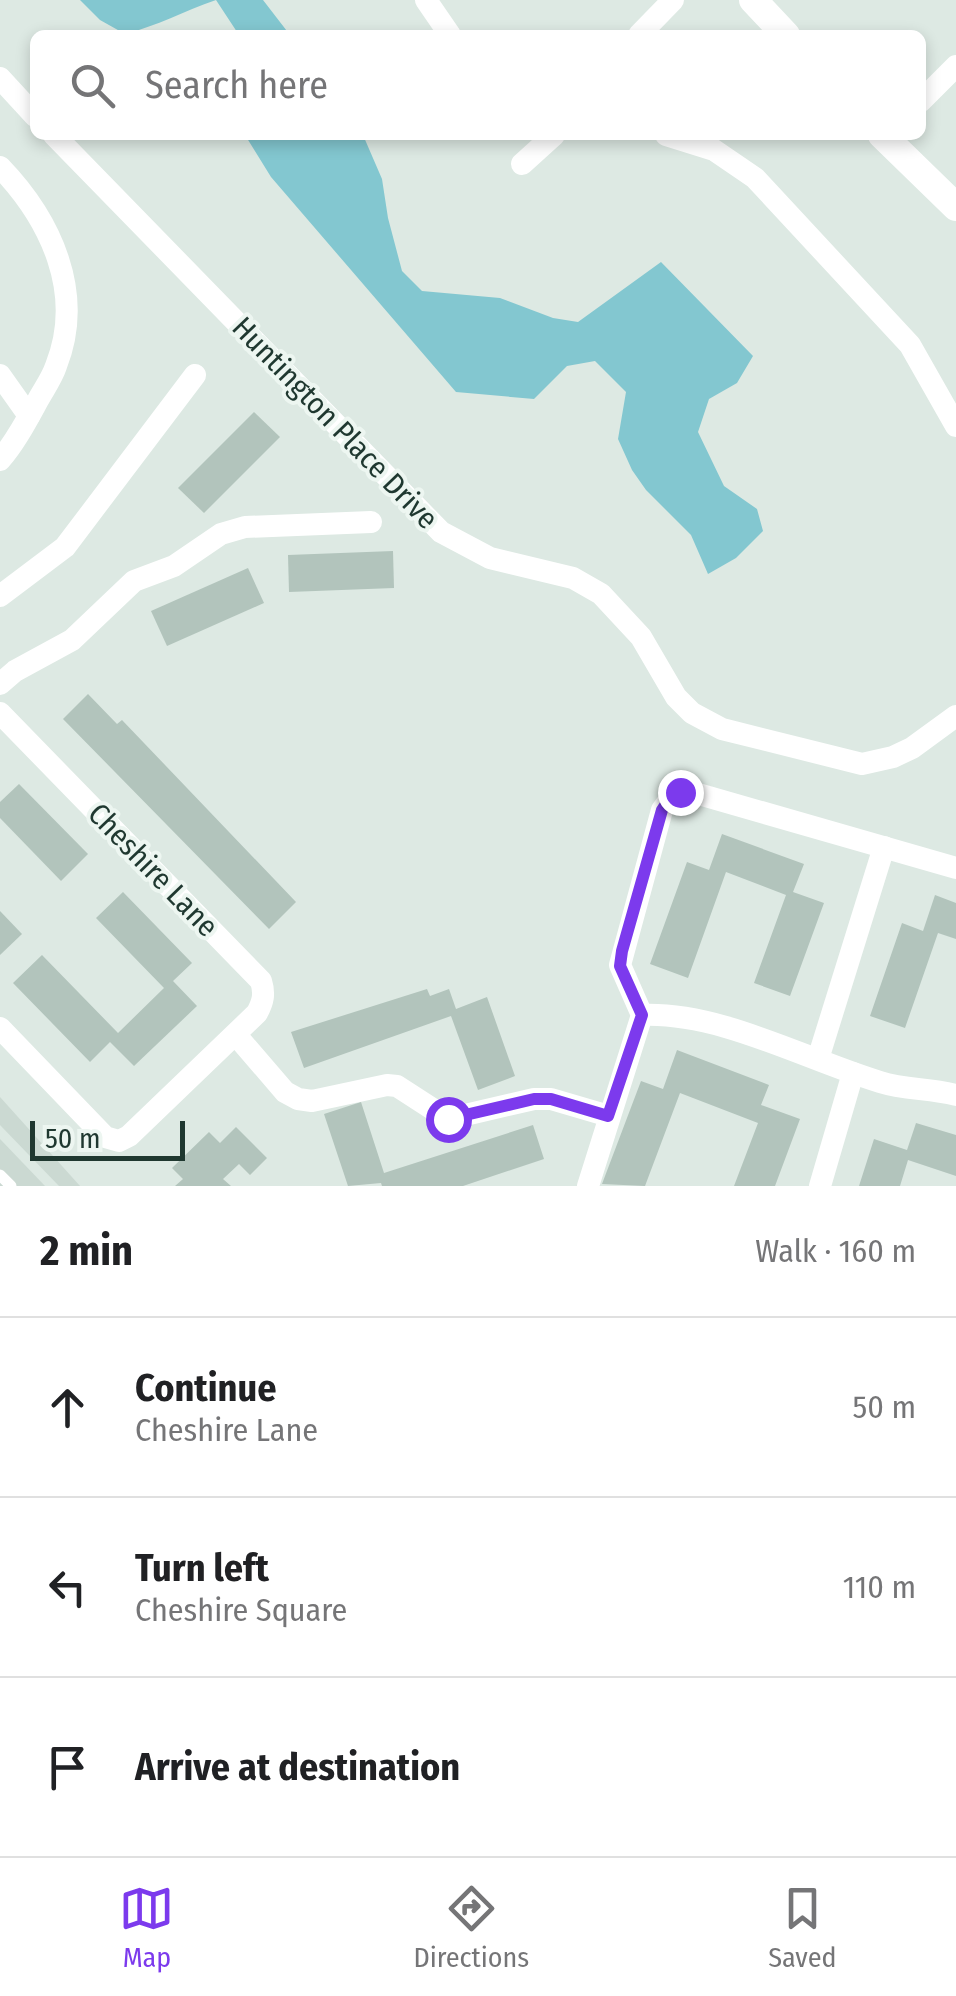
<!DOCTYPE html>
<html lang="en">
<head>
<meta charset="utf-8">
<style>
	:root { --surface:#fff; --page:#f6f6f6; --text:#202124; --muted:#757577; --line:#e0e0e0; --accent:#7c3aed }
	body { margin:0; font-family:"Fira Sans Condensed",sans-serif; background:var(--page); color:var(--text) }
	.scale { position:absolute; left:30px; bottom:25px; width:155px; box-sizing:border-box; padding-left:10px; border:5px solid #1f3830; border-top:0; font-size:28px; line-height:35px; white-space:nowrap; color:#1f3830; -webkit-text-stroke:8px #edf6f1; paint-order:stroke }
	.stop { position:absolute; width:30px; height:30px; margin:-22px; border:8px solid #7c3aed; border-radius:50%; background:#fff }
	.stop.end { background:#7c3aed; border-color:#fff; box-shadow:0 2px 10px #0008 }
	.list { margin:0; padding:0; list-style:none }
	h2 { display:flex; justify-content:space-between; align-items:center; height:130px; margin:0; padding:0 40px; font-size:42px }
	h2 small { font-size:32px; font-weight:400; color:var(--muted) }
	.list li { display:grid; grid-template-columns:65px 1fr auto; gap:30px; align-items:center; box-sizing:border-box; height:180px; padding:0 40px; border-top:2px solid var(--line) }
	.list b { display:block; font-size:38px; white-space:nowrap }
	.list p { margin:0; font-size:32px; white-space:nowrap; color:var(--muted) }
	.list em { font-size:32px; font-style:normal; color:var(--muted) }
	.icon { flex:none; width:55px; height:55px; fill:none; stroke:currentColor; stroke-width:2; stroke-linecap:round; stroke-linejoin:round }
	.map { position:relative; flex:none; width:956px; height:1186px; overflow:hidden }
	.search { position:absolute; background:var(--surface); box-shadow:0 5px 15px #0003; left:30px; right:30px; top:30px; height:110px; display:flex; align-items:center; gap:25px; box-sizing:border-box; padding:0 35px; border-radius:15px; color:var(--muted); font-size:38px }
	.sheet { height:670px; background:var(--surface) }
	nav { display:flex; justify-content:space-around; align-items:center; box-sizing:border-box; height:140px; border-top:2px solid var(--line); background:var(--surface); font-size:28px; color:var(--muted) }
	nav a { display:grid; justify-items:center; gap:5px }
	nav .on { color:var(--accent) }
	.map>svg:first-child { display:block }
	.built { fill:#cbd9d2 }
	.water { fill:#83c7d0 }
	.building { fill:#b2c4bc }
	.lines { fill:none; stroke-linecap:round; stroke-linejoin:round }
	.service { stroke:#fff; stroke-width:11 }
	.minor { stroke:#fff; stroke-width:22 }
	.tertiary { stroke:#fff; stroke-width:28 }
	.route { stroke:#7c3aed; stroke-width:12 }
	.labels { text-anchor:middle; stroke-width:8; stroke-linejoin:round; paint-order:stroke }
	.street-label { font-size:30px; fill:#1f3830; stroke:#edf6f1 }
</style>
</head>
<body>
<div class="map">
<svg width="956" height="1186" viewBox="0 0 956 1186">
	<rect width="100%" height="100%" fill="#dde9e3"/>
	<g class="built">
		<path d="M 0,1097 L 80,1186 L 59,1186 L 0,1125 Z"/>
		<path d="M 0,1139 L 45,1186 L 0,1186 Z"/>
	</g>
	<g class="water">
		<path d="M 80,0 L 263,0 L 290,35 L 239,35 L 216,0 C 184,11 157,26 125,34 L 100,20 Z"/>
		<path d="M 245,135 L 363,135 L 382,179 L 388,218 L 402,271 L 422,291 L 500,298 L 553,318 L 578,322 L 661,262 L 753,356 L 737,383 L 709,399 L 698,432 L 724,486 L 757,509 L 763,531 L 736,558 L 708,574 L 691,535 L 646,490 L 632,470 L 618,439 L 626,392 L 595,361 L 567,366 L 534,399 L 456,392 L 271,177 Z"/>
	</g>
	<g class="building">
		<path d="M 254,412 L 280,437 L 204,513 L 178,488 Z"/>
		<path d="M 393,551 L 394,588 L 289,592 L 288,555 Z"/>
		<path d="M 248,568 L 264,603 L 167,646 L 151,611 Z"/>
		<path d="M 88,694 L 117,724 L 122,720 L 296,902 L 269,929 L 63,719 Z"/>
		<path d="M 19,784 L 88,854 L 61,881 L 0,818 L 0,802 Z"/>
		<path d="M 722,834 L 804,864 L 793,892 L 824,903 L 790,996 L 754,983 L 786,895 L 726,872 L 688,978 L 650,964 L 687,862 L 709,870 Z"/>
		<path d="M 123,892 L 192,963 L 173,981 L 197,1006 L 134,1066 L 110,1042 L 90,1062 L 13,983 L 42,955 L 118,1033 L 164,988 L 96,918 Z"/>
		<path d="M 935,895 L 956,903 L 956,939 L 938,933 L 905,1028 L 870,1016 L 902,923 L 923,931 Z"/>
		<path d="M 0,911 L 22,934 L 0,955 Z"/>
		<path d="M 427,989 L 430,996 L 449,989 L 456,1009 L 487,997 L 515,1076 L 478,1090 L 451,1016 L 304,1068 L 291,1032 Z"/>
		<path d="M 677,1050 L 769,1085 L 761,1105 L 800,1119 L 775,1186 L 734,1186 L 758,1123 L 680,1093 L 645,1186 L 602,1184 L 641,1081 L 663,1089 Z"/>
		<path d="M 361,1102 L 384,1173 L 533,1125 L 544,1159 L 463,1186 L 382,1186 L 381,1183 L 348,1186 L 324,1114 Z"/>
		<path d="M 916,1123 L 956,1135 L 956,1176 L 908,1160 L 900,1186 L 859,1186 L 874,1139 L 907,1150 Z"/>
		<path d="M 236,1127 L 267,1158 L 250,1175 L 239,1164 L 223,1179 L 231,1186 L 175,1186 L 183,1179 L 172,1168 L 209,1132 L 220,1143 Z"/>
	</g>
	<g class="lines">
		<path class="service" d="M 0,1175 L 11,1186"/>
		<g class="minor">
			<path d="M 426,0 L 450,35"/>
			<path d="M 639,35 L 673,0"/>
			<path d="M 0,78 L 35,116"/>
			<path d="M 921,101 L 956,66"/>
			<path d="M 54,135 L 441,532 L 490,558 L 573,578 L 601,594 L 641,637 L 676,697 L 692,713 L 722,729 L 862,764 L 893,757 L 912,748 L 956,716"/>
			<path d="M 666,135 L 714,150 L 755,178 L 910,345 L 956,426"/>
			<path d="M 522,164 L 554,135"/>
			<path d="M 0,167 C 51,220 85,293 56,366 C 52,378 44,389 38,400 C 27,420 15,443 0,460"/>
			<path d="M 0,375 L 29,416"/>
			<path d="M 0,596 L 65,547 L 195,375"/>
			<path d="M 0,684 L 15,671 L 72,640 L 134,581 L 174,566 L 221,534 L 245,527 L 371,522"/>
			<path d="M 0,713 L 261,981 C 265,994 263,1002 257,1013 L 129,1136 L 119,1141 L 105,1137 L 0,1028"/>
			<path d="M 642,1015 C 721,1012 804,1059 880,1082 C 905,1090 930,1088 956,1095"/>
			<path d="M 236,1035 L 285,1092 L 298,1099 L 312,1101 L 387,1085 L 397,1086 L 448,1119 L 534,1099 L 551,1099 L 609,1116"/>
			<path d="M 818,1059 L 884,847"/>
			<path d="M 588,1186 L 642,1015 L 620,965 L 662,810 L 670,799 L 688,791 L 956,868"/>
			<path d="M 820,1186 L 853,1073"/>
		</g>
		<g class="tertiary">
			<path d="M 753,0 L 786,35"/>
			<path d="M 882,135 L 956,207"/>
		</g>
	</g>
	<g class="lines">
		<path class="route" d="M 448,1119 L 534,1099 L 551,1099 L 608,1116 L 642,1015 L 620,966 L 622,951 L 662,810 L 670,798 L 680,792"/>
	</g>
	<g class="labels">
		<g class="street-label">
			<text transform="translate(335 423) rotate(46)" y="10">Huntington Place Drive</text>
			<text transform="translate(153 870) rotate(46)" y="10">Cheshire Lane</text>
		</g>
	</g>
</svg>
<div class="scale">50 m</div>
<div class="stop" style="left:448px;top:1119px"></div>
<div class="stop end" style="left:680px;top:792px"></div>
<div class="search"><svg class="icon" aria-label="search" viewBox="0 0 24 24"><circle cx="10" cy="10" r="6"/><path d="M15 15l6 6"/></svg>Search here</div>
</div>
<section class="sheet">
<h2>2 min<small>Walk · 160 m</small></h2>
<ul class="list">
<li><svg class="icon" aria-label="ahead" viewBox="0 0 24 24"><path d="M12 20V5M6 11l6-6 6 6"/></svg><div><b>Continue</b><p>Cheshire Lane</p></div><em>50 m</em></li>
<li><svg class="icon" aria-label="left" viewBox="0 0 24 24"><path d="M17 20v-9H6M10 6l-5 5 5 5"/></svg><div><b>Turn left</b><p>Cheshire Square</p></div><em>110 m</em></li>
<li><svg class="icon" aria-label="arrive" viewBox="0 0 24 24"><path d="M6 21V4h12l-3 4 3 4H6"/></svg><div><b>Arrive at destination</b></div></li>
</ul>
</section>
<nav>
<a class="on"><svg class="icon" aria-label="map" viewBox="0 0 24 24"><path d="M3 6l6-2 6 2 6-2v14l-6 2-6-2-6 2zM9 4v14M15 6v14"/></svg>Map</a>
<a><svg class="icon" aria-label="directions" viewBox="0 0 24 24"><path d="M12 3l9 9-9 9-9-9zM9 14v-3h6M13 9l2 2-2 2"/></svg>Directions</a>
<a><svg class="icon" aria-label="saved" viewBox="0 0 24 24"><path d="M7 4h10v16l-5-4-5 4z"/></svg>Saved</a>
</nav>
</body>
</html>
